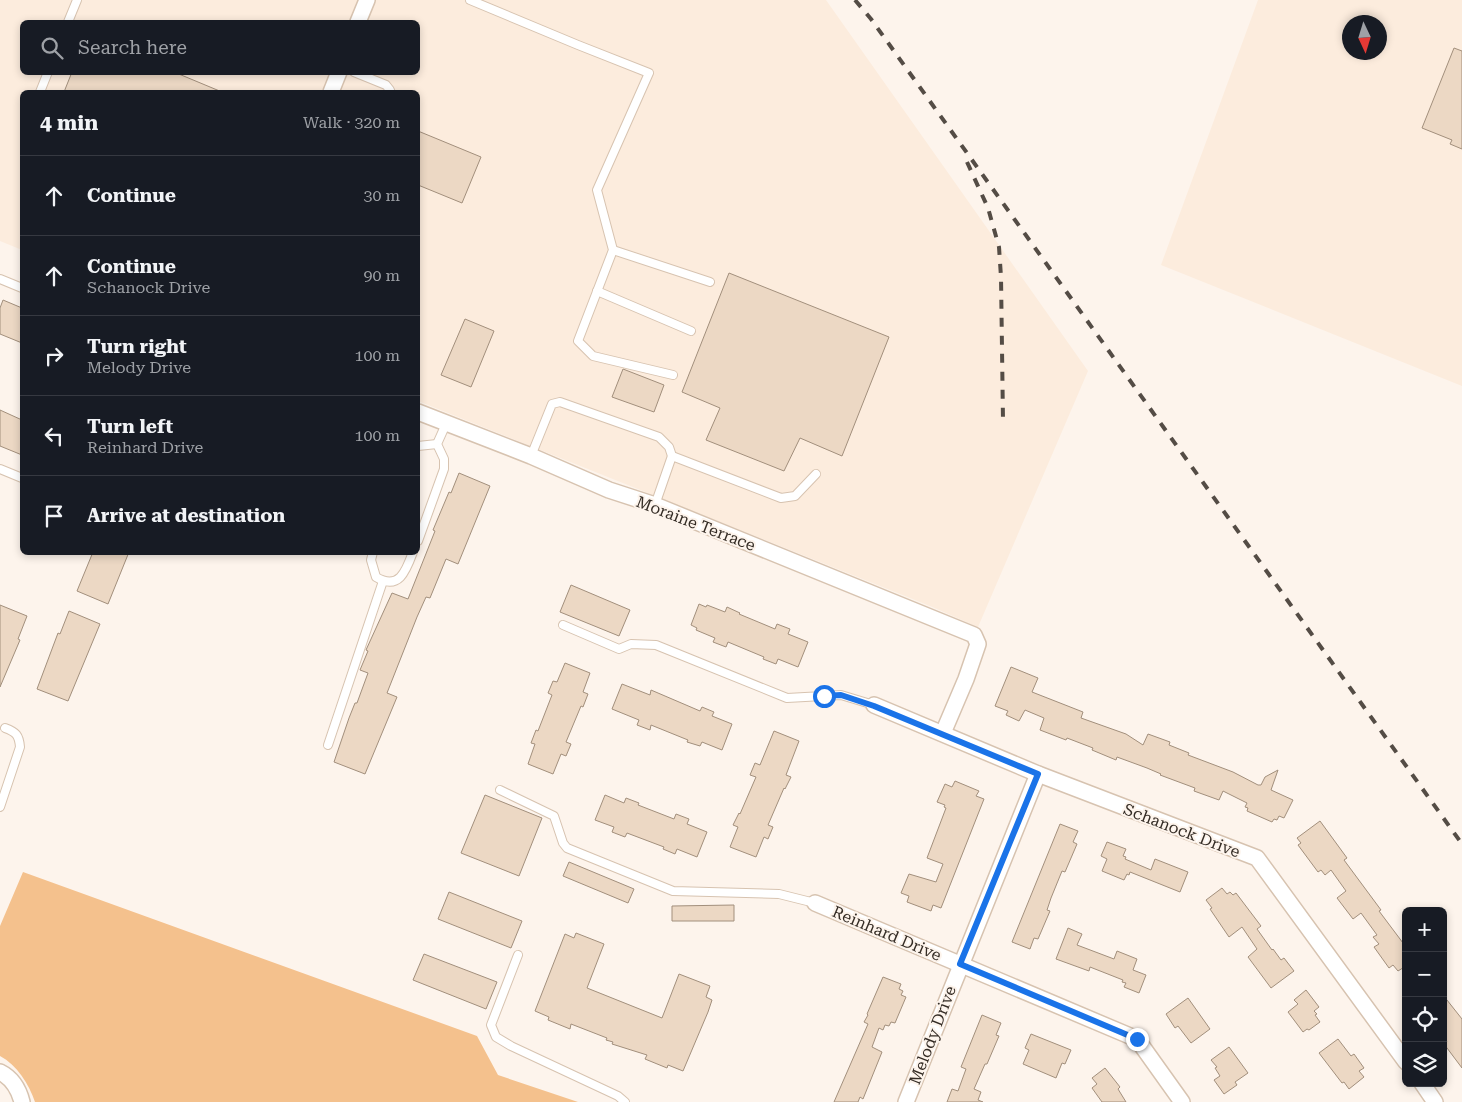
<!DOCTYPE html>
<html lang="en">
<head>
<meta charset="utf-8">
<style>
	:root { --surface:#171b24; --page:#242831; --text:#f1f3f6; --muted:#9ea1a6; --line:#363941 }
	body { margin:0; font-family:"Roboto Serif",serif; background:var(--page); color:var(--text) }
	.controls { position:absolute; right:15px; bottom:15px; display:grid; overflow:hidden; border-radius:8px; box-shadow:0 2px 8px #0003 }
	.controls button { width:45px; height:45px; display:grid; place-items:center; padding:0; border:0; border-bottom:1px solid var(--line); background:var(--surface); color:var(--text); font:25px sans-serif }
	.compass { position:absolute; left:1342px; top:15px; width:45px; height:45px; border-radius:50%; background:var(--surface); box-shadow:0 2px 8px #0003; rotate:176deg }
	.stop { position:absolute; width:15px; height:15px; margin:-11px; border:4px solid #1a73e8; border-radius:50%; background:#fff }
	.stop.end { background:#1a73e8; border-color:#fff; box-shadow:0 1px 5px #0008 }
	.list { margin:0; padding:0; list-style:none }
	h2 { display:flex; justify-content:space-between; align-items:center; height:65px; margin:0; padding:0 20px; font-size:21px }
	h2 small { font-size:16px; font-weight:400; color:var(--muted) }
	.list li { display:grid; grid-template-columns:32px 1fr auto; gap:15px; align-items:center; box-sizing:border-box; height:80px; padding:0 20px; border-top:1px solid var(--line) }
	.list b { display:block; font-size:19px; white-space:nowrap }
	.list p { margin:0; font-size:16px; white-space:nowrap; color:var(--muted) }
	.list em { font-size:16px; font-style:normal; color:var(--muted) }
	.icon { flex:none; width:28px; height:28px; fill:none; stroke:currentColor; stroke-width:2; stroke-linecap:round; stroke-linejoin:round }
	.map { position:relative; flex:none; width:1462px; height:1102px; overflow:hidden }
	.search { position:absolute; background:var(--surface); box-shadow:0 2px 8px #0003; left:20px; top:20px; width:400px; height:55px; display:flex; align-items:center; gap:12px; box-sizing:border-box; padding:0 18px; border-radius:8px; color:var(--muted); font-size:19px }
	.panel { position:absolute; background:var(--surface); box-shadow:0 2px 8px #0003; left:20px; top:90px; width:400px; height:465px; border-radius:8px }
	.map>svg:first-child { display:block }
	.built { fill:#fcecdd; fill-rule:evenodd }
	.green { fill:#f4c18d }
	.building { fill:#ecd8c4; stroke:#a28f7c }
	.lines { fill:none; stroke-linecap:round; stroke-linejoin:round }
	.service-casing { stroke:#d7c3b0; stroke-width:10 }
	.minor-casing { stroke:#d7c3b0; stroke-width:18 }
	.service { stroke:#fff; stroke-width:8 }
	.minor { stroke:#fff; stroke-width:15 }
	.rail { stroke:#544c45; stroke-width:4; stroke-dasharray:9 9; stroke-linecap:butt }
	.route { stroke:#1a73e8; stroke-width:6 }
	.labels { text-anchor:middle; stroke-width:4; stroke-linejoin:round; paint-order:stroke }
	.street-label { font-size:16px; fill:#342c25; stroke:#fdf4ec }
</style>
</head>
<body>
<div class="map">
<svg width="1462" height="1102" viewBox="0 0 1462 1102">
	<rect width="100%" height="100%" fill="#fdf4ec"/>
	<g class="built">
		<path d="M 0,0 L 826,0 L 1088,371 L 978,627 L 930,606 L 418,401 L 418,92 L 22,92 L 22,250 L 0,241 ZM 22,22 L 418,22 L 418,72 L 22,72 Z"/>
		<path d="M 1258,0 L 1462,0 L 1462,386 L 1161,265 ZM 1350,22 L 1380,22 L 1380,52 L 1350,52 Z"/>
	</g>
	<path class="green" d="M 23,872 L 477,1036 L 498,1075 L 578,1102 L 35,1102 C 29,1084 17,1065 0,1056 L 0,926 Z"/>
	<g class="building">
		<path d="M 1454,48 L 1462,51 L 1462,149 L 1450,144 L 1452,140 L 1422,128 Z"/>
		<path d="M 72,72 L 174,72 L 222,92 L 64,92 Z"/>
		<path d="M 418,131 L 481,157 L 462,203 L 418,185 Z"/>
		<path d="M 729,273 L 889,337 L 842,456 L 800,438 L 784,471 L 706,440 L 720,408 L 682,392 Z"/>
		<path d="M 3,300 L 22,308 L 22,343 L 0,334 L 0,308 Z"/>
		<path d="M 465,319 L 494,331 L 471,387 L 441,375 Z"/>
		<path d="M 623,369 L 664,385 L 654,412 L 612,397 Z"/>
		<path d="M 0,410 L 22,420 L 22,455 L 0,446 Z"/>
		<path d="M 459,473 L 490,486 L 458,564 L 446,559 L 430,598 L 426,597 L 417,617 L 387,693 L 397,697 L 365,774 L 334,762 L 349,718 L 355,703 L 357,703 L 368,673 L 360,670 L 368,651 L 366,650 L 392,593 L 408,599 L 435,531 L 433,530 L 449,492 L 451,493 Z"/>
		<path d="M 93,552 L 129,552 L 108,604 L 77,591 Z"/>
		<path d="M 571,585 L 630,610 L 619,636 L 560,612 Z"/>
		<path d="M 699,604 L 706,607 L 707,605 L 725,612 L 727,607 L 740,613 L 739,614 L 775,629 L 777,624 L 790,629 L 788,634 L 808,642 L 798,667 L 778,659 L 776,664 L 763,659 L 764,657 L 728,642 L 726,647 L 713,642 L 715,638 L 696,630 L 697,628 L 691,625 Z"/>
		<path d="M 0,605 L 27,616 L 18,639 L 20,640 L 0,687 Z"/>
		<path d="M 69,611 L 100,624 L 68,701 L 37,689 L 58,633 L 60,634 Z"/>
		<path d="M 565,663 L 590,673 L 583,692 L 588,694 L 583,707 L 581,706 L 566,742 L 571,744 L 566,756 L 561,754 L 553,774 L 528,764 L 535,744 L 531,743 L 536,730 L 538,731 L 552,695 L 548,693 L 553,681 L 557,682 Z"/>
		<path d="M 1011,667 L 1038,678 L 1032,692 L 1083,712 L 1081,718 L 1126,734 L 1143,745 L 1148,734 L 1170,742 L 1169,745 L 1189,753 L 1188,755 L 1233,772 L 1258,785 L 1261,785 L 1265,777 L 1278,770 L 1271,790 L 1293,800 L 1284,818 L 1279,816 L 1277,820 L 1274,819 L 1272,822 L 1247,811 L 1248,808 L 1245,807 L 1247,803 L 1223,791 L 1219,800 L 1194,791 L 1195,788 L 1160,775 L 1161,774 L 1147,768 L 1117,757 L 1116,760 L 1092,750 L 1093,748 L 1067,738 L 1066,740 L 1040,730 L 1044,718 L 1025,710 L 1019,721 L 1006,715 L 1008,711 L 995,706 Z"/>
		<path d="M 622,684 L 650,695 L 651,690 L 700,711 L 702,707 L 714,712 L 712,716 L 732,724 L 722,750 L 702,742 L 700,746 L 687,742 L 688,740 L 651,725 L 650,730 L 637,725 L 639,720 L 612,709 Z"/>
		<path d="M 774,731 L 799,741 L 786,775 L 791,777 L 785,789 L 784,788 L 768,825 L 773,827 L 768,839 L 764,837 L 756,857 L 730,847 L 738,827 L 733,825 L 739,813 L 740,814 L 756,777 L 750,775 L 755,763 L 760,765 Z"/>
		<path d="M 955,781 L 979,791 L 976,796 L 984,799 L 941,908 L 933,905 L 931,911 L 907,902 L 909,896 L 901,893 L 909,874 L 936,882 L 943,864 L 927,858 L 946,808 L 944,807 L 945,805 L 937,802 L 945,784 L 952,787 Z"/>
		<path d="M 485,795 L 542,818 L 519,876 L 461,853 Z"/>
		<path d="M 605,795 L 624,803 L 626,798 L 639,803 L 638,805 L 674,819 L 676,814 L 689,819 L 687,824 L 707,832 L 697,857 L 677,849 L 675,854 L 663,849 L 664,847 L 627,833 L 625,837 L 612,832 L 614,827 L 595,820 Z"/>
		<path d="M 1320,821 L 1347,858 L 1344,860 L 1381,910 L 1379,911 L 1406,947 L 1406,966 L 1398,971 L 1393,965 L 1389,968 L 1374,947 L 1379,944 L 1373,937 L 1377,935 L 1361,913 L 1353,919 L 1337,898 L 1346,891 L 1331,870 L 1325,875 L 1321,870 L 1318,872 L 1298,845 L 1301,843 L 1297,838 Z"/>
		<path d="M 1060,824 L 1078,831 L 1073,842 L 1077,844 L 1065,872 L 1062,871 L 1051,898 L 1047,910 L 1050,911 L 1038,939 L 1034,938 L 1030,949 L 1012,942 Z"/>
		<path d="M 1107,842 L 1126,849 L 1123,856 L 1126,857 L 1125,859 L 1151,870 L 1155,859 L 1188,872 L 1180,892 L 1130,872 L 1129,875 L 1127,874 L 1124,880 L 1102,871 L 1107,859 L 1101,856 Z"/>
		<path d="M 569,862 L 634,889 L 628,903 L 563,876 Z"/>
		<path d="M 1222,888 L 1227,894 L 1230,892 L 1233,895 L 1236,893 L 1261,926 L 1257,929 L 1272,950 L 1273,949 L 1281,960 L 1284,958 L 1294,971 L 1271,988 L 1248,957 L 1257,949 L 1242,927 L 1229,937 L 1210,909 L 1212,908 L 1206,900 Z"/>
		<path d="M 449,892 L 522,921 L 511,948 L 438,919 Z"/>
		<path d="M 734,905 L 734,921 L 672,921 L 672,906 Z"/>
		<path d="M 1068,928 L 1082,934 L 1077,945 L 1114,959 L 1117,951 L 1137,959 L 1133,970 L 1146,975 L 1139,993 L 1124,987 L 1126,983 L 1122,982 L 1123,980 L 1090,967 L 1089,971 L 1056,959 Z"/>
		<path d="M 576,933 L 604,944 L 587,988 L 662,1018 L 679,974 L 710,986 L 706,997 L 712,1000 L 708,1012 L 683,1071 L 668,1065 L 667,1068 L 645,1059 L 647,1055 L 612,1044 L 613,1042 L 606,1040 L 607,1038 L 571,1024 L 570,1029 L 548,1020 L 549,1017 L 535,1011 L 565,934 L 574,938 Z"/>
		<path d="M 424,954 L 497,982 L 486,1009 L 413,980 Z"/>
		<path d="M 883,977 L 901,984 L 899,989 L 903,991 L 901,995 L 906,997 L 895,1023 L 891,1022 L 889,1026 L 885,1025 L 883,1030 L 879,1028 L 872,1047 L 882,1052 L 863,1099 L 860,1097 L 858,1102 L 834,1102 L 868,1024 L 864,1022 L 868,1015 L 867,1014 Z"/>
		<path d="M 1306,990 L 1319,1007 L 1314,1011 L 1317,1014 L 1315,1015 L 1320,1022 L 1309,1030 L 1307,1029 L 1303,1032 L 1288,1012 L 1298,1004 L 1294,1000 Z"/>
		<path d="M 1443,995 L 1462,1019 L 1462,1068 L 1444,1044 L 1447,1042 L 1443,1036 Z"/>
		<path d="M 1188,998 L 1210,1029 L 1191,1043 L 1178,1026 L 1175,1028 L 1166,1014 Z"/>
		<path d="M 982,1015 L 1001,1023 L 996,1035 L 999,1036 L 987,1064 L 985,1064 L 974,1089 L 981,1092 L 978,1100 L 983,1102 L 947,1102 L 952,1089 L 958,1091 L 966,1069 L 961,1067 Z"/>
		<path d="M 1031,1034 L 1071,1050 L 1065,1064 L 1062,1063 L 1056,1078 L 1023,1064 L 1029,1050 L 1025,1048 Z"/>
		<path d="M 1338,1039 L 1351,1056 L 1354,1054 L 1364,1068 L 1359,1071 L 1364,1077 L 1349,1089 L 1344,1082 L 1342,1083 L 1319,1053 Z"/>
		<path d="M 1229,1047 L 1248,1073 L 1235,1082 L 1237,1085 L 1224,1094 L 1214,1080 L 1220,1076 L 1215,1068 L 1217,1067 L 1211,1060 Z"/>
		<path d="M 1105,1068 L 1120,1087 L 1118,1089 L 1126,1102 L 1102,1102 L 1092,1088 L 1097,1084 L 1092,1078 Z"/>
	</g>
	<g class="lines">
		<g class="service-casing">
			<g id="service">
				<path d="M 470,0 L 578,45 L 649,73 L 597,190 L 613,250 L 578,341 L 593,356 L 673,375"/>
				<path d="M 68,22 L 77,0"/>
				<path d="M 354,72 L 386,85 L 390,90 L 389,92"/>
				<path d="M 40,92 L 48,72"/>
				<path d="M 613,250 L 710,282"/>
				<path d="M 0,279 L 22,288"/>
				<path d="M 597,291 L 691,331"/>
				<path d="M 418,446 L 437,444"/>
				<path d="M 531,456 L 552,404 L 560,402 L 659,437 L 669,447 L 672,456"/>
				<path d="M 0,469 L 22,478"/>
				<path d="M 655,505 L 672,456 L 781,498 L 795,496 L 816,474"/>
				<path d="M 418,541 L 444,469 L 444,459 L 437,444 L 446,424"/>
				<path d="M 373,552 L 371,560 L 376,577 C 399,591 406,571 413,552"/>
				<path d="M 563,625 L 619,649 L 631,644 L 656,645 L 787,698 L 841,695 L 874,705"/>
				<path d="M 328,745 L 383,581"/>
				<path d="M 500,790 L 554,816 L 563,843 L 567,848 L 673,891 L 779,894 L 815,903"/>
				<path d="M 0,807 L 20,747 C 19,735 16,732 5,728"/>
				<path d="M 518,955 L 491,1025 L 496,1037 L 511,1046 L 618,1096 L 625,1102"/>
			</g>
		</g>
		<g class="minor-casing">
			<g id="minor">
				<path d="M 358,22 L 367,0"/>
				<path d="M 331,92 L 339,72"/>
				<path d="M 418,412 L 531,456 L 609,490 L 655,505 L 974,635 L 978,644 L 966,679 L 943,733"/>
				<path d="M 874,705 L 1038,774 L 1257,858 L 1406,1062"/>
				<path d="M 815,903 L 1137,1039 L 1182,1102"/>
				<path d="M 0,1072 C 12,1078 19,1090 22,1102"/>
				<path d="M 1422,1083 L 1435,1102"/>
				<path d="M 906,1102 L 1038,774"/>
			</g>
		</g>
		<use href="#service" class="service"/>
		<use href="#minor" class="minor"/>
		<g class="rail">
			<path d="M 855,0 L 871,19 L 1462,844"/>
			<path d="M 967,162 L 988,208 L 999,247 L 1001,277 L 1003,421"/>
		</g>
	</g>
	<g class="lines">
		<path class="route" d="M 824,696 L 841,695 L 874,706 L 1038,774 L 960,964 L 1137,1039"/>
	</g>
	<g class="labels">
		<g class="street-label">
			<text transform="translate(696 523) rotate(21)" y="6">Moraine Terrace</text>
			<text transform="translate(1182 830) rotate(21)" y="6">Schanock Drive</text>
			<text transform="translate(887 933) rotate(23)" y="6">Reinhard Drive</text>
			<text transform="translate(932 1035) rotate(-69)" y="6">Melody Drive</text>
		</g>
	</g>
</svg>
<div class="controls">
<button>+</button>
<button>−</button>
<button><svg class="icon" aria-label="locate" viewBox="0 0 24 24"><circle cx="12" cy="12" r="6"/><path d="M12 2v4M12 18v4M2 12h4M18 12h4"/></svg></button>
<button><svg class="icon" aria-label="layers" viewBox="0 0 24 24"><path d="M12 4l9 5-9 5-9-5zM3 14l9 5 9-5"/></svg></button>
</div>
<svg class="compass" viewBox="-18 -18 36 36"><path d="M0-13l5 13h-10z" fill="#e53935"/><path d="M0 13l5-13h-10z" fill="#9ea1a6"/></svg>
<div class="stop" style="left:824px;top:696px"></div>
<div class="stop end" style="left:1137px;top:1039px"></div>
<div class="search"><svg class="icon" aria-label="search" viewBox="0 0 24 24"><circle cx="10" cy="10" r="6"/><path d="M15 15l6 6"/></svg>Search here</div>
<section class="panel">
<h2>4 min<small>Walk · 320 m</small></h2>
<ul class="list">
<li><svg class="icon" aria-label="ahead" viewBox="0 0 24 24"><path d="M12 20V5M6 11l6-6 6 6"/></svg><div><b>Continue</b></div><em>30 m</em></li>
<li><svg class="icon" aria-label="ahead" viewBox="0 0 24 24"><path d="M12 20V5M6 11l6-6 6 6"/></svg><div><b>Continue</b><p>Schanock Drive</p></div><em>90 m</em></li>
<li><svg class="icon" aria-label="right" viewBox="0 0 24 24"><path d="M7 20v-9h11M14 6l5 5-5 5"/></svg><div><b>Turn right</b><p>Melody Drive</p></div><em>100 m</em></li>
<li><svg class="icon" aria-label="left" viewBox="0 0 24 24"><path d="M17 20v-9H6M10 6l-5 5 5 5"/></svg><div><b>Turn left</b><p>Reinhard Drive</p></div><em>100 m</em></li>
<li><svg class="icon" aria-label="arrive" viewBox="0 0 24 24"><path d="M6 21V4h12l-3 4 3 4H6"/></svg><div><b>Arrive at destination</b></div></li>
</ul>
</section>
</div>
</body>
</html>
